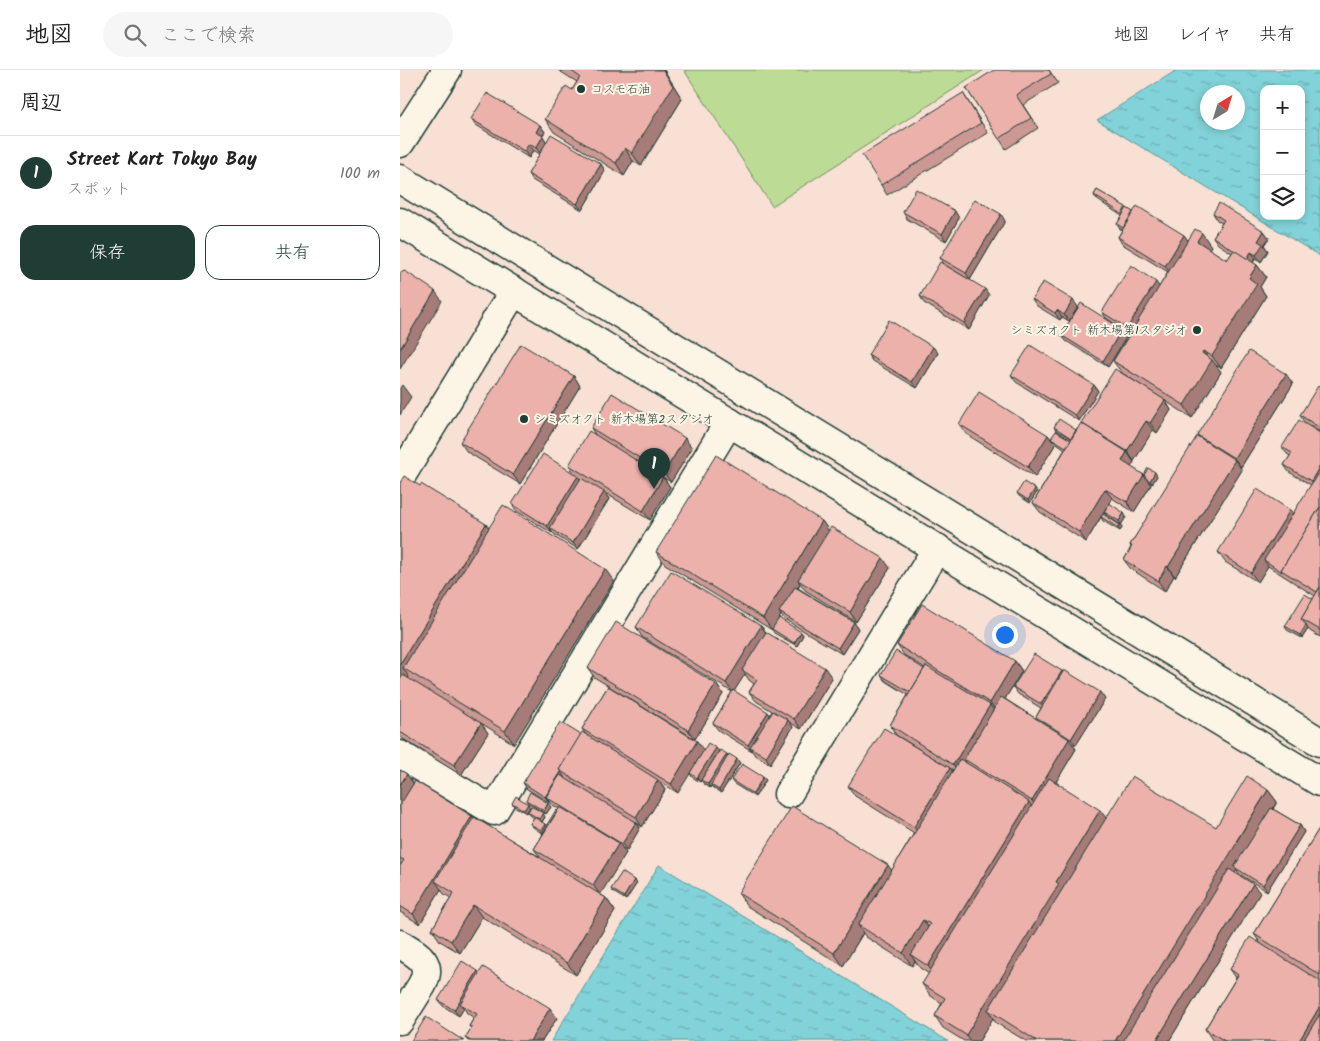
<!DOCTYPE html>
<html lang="ja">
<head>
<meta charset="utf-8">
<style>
	:root { --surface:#fff; --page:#f6f6f6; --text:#222; --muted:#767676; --line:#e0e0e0; --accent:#1f3d34 }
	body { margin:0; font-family:Kalam,"Klee One",sans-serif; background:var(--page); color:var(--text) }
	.controls { position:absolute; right:15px; top:15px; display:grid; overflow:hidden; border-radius:10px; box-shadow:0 2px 8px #0003 }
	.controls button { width:45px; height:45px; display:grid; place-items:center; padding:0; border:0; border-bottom:1px solid var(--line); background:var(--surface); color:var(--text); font:25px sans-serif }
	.compass { position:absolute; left:800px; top:15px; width:45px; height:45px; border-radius:50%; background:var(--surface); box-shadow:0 2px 8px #0003; rotate:38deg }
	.you { position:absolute; left:604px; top:564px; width:18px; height:18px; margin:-12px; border:4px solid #fff; border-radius:50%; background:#1a73e8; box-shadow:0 0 0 8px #1a73e833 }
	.badge { display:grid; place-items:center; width:32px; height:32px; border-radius:50%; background:var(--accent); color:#fff; font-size:16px; font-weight:700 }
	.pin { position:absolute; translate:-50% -41px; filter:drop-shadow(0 1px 2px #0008) }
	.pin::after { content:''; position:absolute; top:26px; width:18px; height:15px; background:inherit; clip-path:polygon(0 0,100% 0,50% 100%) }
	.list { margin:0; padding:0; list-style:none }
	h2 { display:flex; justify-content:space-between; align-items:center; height:65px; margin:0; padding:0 20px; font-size:21px }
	h2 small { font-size:16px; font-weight:400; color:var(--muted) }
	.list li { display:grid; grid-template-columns:32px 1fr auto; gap:15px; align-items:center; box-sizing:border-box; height:75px; padding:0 20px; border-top:1px solid var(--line) }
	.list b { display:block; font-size:19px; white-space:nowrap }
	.list p { margin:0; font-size:16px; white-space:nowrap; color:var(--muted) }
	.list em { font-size:16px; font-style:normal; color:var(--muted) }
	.actions { display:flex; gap:10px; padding:15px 20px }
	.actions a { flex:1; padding:11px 0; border:1px solid var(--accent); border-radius:15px; text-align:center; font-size:18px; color:var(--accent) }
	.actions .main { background:var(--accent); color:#fff }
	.icon { flex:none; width:28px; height:28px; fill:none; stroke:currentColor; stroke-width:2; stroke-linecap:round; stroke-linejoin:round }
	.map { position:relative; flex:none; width:920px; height:971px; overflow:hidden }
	header { display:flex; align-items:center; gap:30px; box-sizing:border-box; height:70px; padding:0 25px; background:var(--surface); border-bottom:1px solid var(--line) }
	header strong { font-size:24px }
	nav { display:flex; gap:28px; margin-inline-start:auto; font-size:18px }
	.search { width:350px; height:45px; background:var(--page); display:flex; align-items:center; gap:12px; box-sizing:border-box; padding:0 18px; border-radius:28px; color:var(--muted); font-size:19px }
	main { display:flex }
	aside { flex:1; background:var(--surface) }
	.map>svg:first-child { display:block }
	.green { fill:#bcdb94; stroke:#6e8c64 }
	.water { fill:url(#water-ripples); stroke:#5a9797; fill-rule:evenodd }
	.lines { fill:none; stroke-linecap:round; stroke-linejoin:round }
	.street-casing { stroke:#1f3d34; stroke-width:31 }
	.secondary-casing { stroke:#1f3d34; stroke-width:31 }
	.street { stroke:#fcf5e5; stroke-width:28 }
	.secondary { stroke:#fcf5e5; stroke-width:28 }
	.wall { fill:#cc9894; stroke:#1f3d34; fill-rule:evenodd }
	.shaded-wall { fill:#a67c78; stroke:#1f3d34 }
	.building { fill:#edb1ac; stroke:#1f3d34 }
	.poi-dot { fill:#1f3d34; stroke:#fcf5e5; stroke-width:2 }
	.labels { text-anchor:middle; stroke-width:4; stroke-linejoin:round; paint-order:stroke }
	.poi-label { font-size:12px; fill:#1f3d34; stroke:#fcf5e5; text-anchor:start }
</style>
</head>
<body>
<header>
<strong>地図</strong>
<div class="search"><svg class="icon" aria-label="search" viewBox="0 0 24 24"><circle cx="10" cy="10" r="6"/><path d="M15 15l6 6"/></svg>ここで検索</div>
<nav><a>地図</a><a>レイヤ</a><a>共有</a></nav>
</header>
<main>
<aside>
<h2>周辺<small></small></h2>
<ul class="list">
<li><span class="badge">1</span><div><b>Street Kart Tokyo Bay</b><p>スポット</p></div><em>100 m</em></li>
</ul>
<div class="actions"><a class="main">保存</a><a>共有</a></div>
</aside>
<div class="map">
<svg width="920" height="971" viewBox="0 0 920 971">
	<defs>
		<pattern id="water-ripples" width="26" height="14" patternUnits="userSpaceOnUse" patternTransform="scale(1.25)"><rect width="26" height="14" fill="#82d3d9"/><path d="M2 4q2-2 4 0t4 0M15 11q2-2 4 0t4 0" fill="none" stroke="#6aacb1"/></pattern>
	</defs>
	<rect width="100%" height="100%" fill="#f8e1d4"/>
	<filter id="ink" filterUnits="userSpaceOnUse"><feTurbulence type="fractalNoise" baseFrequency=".02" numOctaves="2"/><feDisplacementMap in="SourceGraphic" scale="10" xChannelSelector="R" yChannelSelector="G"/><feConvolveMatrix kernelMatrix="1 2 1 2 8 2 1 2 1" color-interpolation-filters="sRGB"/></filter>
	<g filter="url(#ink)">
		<path class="green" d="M 284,0 L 584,0 L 372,136 Z"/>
		<g class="water">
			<path d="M 777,0 L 920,0 L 920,186 L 697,50 ZM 864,19 L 901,19 L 901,146 L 864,146 ZM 808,22 L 838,22 L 838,52 L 808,52 Z"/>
			<path d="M 259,795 L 548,971 L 151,971 Z"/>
		</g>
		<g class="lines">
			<g class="street-casing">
				<g id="street">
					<path d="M 0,408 L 114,221"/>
					<path d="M 0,685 L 94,741 L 329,352"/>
					<path d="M 388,724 L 537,478"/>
					<path d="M 0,874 C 17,884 34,892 22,915 L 0,950"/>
				</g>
			</g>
			<g class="secondary-casing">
				<g id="secondary">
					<path d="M 0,73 L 47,0"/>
					<path d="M 0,109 L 920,672"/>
					<path d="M 0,152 L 920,712"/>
				</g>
			</g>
			<use href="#street" class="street"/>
			<use href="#secondary" class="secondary"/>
		</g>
		<g class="wall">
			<path d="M 158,0 L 264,0 L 282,29 L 241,96 L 233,91 L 224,106 L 154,62 L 145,49 L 172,20 L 177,12 Z"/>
			<path d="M 649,0 L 658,13 L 623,35 L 638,58 L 606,79 L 566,18 Z"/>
			<path d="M 563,23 L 588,63 L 487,125 L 481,115 Z"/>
			<path d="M 71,49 L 140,55 L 145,62 L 142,66 L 147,72 L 201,94 L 205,101 L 182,140 L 132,110 L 128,104 L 140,84 L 133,80 L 129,88 L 76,55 Z"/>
			<path d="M 697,120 L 733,142 L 784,165 L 788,171 L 811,176 L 809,179 L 827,190 L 832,183 L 818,174 L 813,167 L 822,153 L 817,150 L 813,143 L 864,161 L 869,168 L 864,175 L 868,181 L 861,192 L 856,188 L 853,193 L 857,195 L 866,207 L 860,217 L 866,226 L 821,298 L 816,295 L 821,302 L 792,348 L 722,303 L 713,291 L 730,264 L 706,248 L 702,242 L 759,217 L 768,202 L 722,174 L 718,167 L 722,160 L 719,158 L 717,154 L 722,146 L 696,129 L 694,125 Z"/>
			<path d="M 503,142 L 559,148 L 546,171 L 507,149 Z"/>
			<path d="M 605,151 L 570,210 L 545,195 L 540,188 Z"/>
			<path d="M 589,225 L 569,260 L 524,233 L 520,226 Z"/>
			<path d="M 632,229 L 678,237 L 669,251 L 662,247 L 660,250 L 637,236 Z"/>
			<path d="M 661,265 L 727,266 L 708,297 L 666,271 Z"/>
			<path d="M 533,277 L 538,283 L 517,318 L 472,291 L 468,285 Z"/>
			<path d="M 611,305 L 694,315 L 698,321 L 679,351 L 616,312 Z"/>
			<path d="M 174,306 L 180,316 L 120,414 L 67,382 L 60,372 Z"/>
			<path d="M 893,314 L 841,397 L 840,397 L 842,400 L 775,507 L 774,506 L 765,521 L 731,499 L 724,490 L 731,477 L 730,475 L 799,367 L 797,365 Z"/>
			<path d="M 920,318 L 920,362 L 904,352 L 900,345 Z"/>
			<path d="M 765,330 L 771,340 L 757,363 L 753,360 L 734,391 L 732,389 L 734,392 L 731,397 L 744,405 L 757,406 L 752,414 L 749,412 L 751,415 L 734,442 L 712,428 L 709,434 L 726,447 L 721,455 L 706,445 L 704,442 L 686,472 L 640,442 L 633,433 L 665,379 L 654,371 L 651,368 L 671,370 L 656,360 L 654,357 L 676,360 L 683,355 L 681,353 Z"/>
			<path d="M 559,354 L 648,365 L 655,375 L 635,407 L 566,364 Z"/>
			<path d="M 191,358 L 292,378 L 271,412 L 264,408 L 270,417 L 250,450 L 205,423 L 209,429 L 178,479 L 155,465 L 152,462 L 152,463 L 116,441 L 112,434 L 175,405 L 169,395 L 196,366 Z"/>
			<path d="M 920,363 L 920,567 L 910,561 L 908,559 L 902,568 L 887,560 L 885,556 L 913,529 L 915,526 L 868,496 L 858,512 L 825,492 L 818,482 L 890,440 L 893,444 L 911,415 L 889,402 L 884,395 L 890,386 L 887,384 L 882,377 Z"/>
			<path d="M 0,413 L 89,458 L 214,511 L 114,674 L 81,653 L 88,663 L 61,705 L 0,667 Z"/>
			<path d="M 637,422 L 630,433 L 619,426 L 617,423 Z"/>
			<path d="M 701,447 L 720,455 L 722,458 L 720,461 L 703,451 Z"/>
			<path d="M 422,451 L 429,461 L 490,498 L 456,552 L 405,520 L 400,513 L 398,518 L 454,552 L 458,559 L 442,584 L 384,549 L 381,545 L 372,560 L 265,494 L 256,482 Z"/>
			<path d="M 361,556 L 366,562 L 432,608 L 401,659 L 389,652 L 393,657 L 370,694 L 354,684 L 352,681 L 318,660 L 313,653 L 332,622 L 242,567 L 236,557 ZM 345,604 L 349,610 L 354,614 L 349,622 L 356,631 L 372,641 L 370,645 L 334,621 Z"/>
			<path d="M 372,559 L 401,562 L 403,565 L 397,576 L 374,563 Z"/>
			<path d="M 497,575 L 615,591 L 622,601 L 605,629 L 638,650 L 636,647 L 641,638 L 618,624 L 613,617 L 662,601 L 663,603 L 705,629 L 676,675 L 671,673 L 676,679 L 656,712 L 706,748 L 816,757 L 868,720 L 877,732 L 873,739 L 900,755 L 904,762 L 867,821 L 839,804 L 837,800 L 835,803 L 860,823 L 769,971 L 626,971 L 596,953 L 593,948 L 579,971 L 564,971 L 543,958 L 535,946 L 542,933 L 531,926 L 522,914 L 529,904 L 520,898 L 515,891 L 512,896 L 466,867 L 463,863 L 443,896 L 347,836 L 338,823 L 492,800 L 514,763 L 455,726 L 448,716 L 552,701 L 553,700 L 496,665 L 490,655 L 508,625 L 486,611 L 481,605 L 525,598 L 504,585 Z"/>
			<path d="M 188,598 L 316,614 L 323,624 L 295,669 L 194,607 Z"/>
			<path d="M 208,616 L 278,723 L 260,712 L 265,720 L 242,757 L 237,753 L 240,758 L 227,780 L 222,778 L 226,783 L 200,824 L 206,828 L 215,841 L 176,905 L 82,847 L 60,883 L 40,871 L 32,859 L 51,828 L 44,824 L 41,819 L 20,854 L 0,842 L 0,796 L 1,794 L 0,793 L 0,700 L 7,704 L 13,713 L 72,746 L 74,748 L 140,787 L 134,779 L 143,764 L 133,757 L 130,754 L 134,748 L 130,745 L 128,742 L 145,747 L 142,752 L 146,756 L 159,739 L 150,733 L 127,719 L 123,713 L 181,665 L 186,665 L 182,659 Z"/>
			<path d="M 316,678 L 319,681 L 300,712 L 292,707 L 290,703 Z"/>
			<path d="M 327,684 L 328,686 L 340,693 L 321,723 L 313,718 L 311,716 L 310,718 L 303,713 L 301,710 Z"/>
			<path d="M 331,710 L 366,710 L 355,727 L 334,714 Z"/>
			<path d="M 126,730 L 151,737 L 146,744 L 128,733 Z"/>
			<path d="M 112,733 L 130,737 L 126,743 L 114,736 Z"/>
			<path d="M 920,757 L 920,971 L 813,971 L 805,959 L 836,908 L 830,899 L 861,874 L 854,864 Z"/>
			<path d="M 234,810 L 237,813 L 226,830 L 213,822 L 211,819 Z"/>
			<path d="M 78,901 L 79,903 L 157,948 L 142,971 L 68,971 L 65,968 L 71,959 L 69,956 L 74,948 L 67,943 L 64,938 L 59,946 L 43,936 L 38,930 Z"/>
		</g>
		<g class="shaded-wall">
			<path d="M 263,0 L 264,0 L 282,29 L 241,96 L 232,83 Z"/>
			<path d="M 140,55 L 145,62 L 140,68 L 136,62 Z"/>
			<path d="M 143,66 L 147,73 L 141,84 L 136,78 Z"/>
			<path d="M 129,74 L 133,80 L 129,88 L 124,81 Z"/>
			<path d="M 225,78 L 233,91 L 224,106 L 216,93 Z"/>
			<path d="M 201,94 L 205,101 L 182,140 L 177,134 Z"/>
			<path d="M 555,141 L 559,148 L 546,171 L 542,164 Z"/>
			<path d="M 601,144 L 605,151 L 570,210 L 566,203 Z"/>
			<path d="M 864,161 L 869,168 L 864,175 L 868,181 L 861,192 L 856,185 L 858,171 Z"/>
			<path d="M 802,163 L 811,176 L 806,184 L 797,171 Z"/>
			<path d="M 784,165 L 789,172 L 770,203 L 765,196 Z"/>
			<path d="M 851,182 L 856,188 L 851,195 L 847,189 Z"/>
			<path d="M 857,195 L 866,207 L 860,217 L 866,226 L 821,298 L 812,286 L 849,208 Z"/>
			<path d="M 756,212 L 760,218 L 732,265 L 727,258 Z"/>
			<path d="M 585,219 L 589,225 L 569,260 L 564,253 Z"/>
			<path d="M 35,221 L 42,231 L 0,299 L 0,279 Z"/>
			<path d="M 673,230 L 678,237 L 669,251 L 664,245 Z"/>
			<path d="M 657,240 L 662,247 L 660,250 L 655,243 Z"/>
			<path d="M 722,259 L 727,266 L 708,297 L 703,291 Z"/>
			<path d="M 533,277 L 538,283 L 517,318 L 512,312 Z"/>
			<path d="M 803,281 L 811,291 L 812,290 L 821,302 L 792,348 L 784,335 L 802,283 Z"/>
			<path d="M 886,304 L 893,314 L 841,397 L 834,388 Z"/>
			<path d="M 174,306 L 180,316 L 120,414 L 113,405 Z"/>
			<path d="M 2,315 L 11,327 L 0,345 L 0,318 Z"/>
			<path d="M 694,315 L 698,321 L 679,351 L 675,345 Z"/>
			<path d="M 765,330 L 771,340 L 757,363 L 750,353 Z"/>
			<path d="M 746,351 L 753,360 L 734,391 L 727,381 Z"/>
			<path d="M 648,365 L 655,375 L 635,407 L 628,397 Z"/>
			<path d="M 285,368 L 292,378 L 271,412 L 264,403 Z"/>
			<path d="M 727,382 L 734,392 L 728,401 L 722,391 Z"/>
			<path d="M 835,390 L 842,400 L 775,507 L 768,497 Z"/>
			<path d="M 920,396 L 920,410 L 915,418 L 911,411 Z"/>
			<path d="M 755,402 L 757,406 L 752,414 L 750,411 Z"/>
			<path d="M 744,405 L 751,415 L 734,442 L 727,432 Z"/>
			<path d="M 178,406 L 182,413 L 150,458 L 152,462 L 152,463 L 147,456 Z"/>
			<path d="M 263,407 L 270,417 L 250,450 L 243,441 Z"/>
			<path d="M 635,419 L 637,422 L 630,433 L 628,430 Z"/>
			<path d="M 705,419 L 712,428 L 686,472 L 679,462 Z"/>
			<path d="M 204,422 L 209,429 L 178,479 L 173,473 Z"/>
			<path d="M 890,440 L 897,449 L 864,490 L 868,496 L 858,512 L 851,503 Z"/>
			<path d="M 724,443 L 726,447 L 721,455 L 719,451 Z"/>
			<path d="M 422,451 L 431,464 L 398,510 L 400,513 L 382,544 L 379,542 L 381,545 L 372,560 L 363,548 Z"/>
			<path d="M 86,454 L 95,466 L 3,598 L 9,607 L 0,621 L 0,594 Z"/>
			<path d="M 720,455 L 722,458 L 720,461 L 718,458 Z"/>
			<path d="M 483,488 L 490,498 L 456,552 L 450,542 Z"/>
			<path d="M 767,496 L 774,506 L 765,521 L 758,511 Z"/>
			<path d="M 205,499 L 214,511 L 114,674 L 105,661 Z"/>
			<path d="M 454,552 L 458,559 L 442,584 L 438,578 Z"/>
			<path d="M 906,555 L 908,559 L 902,568 L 900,565 Z"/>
			<path d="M 361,556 L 368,566 L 342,600 L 345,604 L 333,623 L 326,613 Z"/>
			<path d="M 401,562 L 403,565 L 397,576 L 394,573 Z"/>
			<path d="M 615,591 L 622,601 L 597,642 L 590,633 Z"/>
			<path d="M 425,598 L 432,608 L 401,659 L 394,649 Z"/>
			<path d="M 662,601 L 666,608 L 646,641 L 641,634 Z"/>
			<path d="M 316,614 L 323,624 L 295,669 L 288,660 Z"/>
			<path d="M 700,622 L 705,629 L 676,675 L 671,669 Z"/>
			<path d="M 590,635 L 597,645 L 564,689 L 567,694 L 560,704 L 553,695 Z"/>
			<path d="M 368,642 L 372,648 L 350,677 L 352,681 L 348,675 Z"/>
			<path d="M 388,650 L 393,657 L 370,694 L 366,687 Z"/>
			<path d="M 81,653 L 88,663 L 61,705 L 54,695 Z"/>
			<path d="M 669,669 L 676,679 L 639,740 L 632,731 Z"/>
			<path d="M 297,671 L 304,681 L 278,723 L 271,714 Z"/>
			<path d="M 316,678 L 319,681 L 300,712 L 297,708 Z"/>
			<path d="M 327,684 L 329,687 L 310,718 L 308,714 Z"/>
			<path d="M 337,689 L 340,693 L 321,723 L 319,720 Z"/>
			<path d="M 550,698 L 557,708 L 521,767 L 514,757 Z"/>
			<path d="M 161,702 L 165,708 L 146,727 L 150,733 L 145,727 Z"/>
			<path d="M 7,704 L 15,716 L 0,741 L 0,715 Z"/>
			<path d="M 363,707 L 366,710 L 355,727 L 353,724 Z"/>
			<path d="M 258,710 L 265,720 L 242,757 L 236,747 Z"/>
			<path d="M 868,720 L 877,732 L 846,782 L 834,797 L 837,800 L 732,971 L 715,971 Z"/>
			<path d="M 629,732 L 638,745 L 537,909 L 528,896 Z"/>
			<path d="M 148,733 L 151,737 L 146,744 L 144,741 Z"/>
			<path d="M 128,734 L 130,737 L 126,743 L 124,740 Z"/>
			<path d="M 700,740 L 709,752 L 588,940 L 593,948 L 579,971 L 570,971 L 566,965 L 656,812 Z"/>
			<path d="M 143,743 L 145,747 L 142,752 L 139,749 Z"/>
			<path d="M 72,746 L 79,756 L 35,811 L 41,819 L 20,854 L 13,844 Z"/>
			<path d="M 236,752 L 240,758 L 227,780 L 222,774 Z"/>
			<path d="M 145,754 L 147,758 L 143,764 L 141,760 Z"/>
			<path d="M 900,755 L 904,762 L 867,821 L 863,815 Z"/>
			<path d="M 219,773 L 226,783 L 200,825 L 193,815 Z"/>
			<path d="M 488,795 L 497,808 L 458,855 L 463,863 L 443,896 L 434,883 Z"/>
			<path d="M 234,810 L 237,813 L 226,830 L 224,827 Z"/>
			<path d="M 853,814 L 860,823 L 769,971 L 756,971 Z"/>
			<path d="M 206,828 L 215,841 L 176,905 L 167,893 Z"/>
			<path d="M 73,835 L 82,847 L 60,883 L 51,871 Z"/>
			<path d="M 523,850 L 532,863 L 511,885 L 515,891 L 512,896 L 503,883 Z"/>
			<path d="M 78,901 L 82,908 L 60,934 L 64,938 L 59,946 L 54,940 Z"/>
			<path d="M 920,936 L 920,963 L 915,971 L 899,971 Z"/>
			<path d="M 150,938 L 157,948 L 142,971 L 130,971 Z"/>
		</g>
		<g class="building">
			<path d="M 170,0 L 263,0 L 273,16 L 232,83 L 225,78 L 216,93 L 145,49 L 166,16 L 172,20 L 180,7 Z"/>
			<path d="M 594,0 L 649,0 L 651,4 L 616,25 L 631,48 L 599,69 L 566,18 Z"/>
			<path d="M 87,23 L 140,55 L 136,62 L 143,66 L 136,78 L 129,74 L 124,81 L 71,49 Z"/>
			<path d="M 563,23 L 581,53 L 481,115 L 462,85 Z"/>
			<path d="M 151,64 L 201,94 L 177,134 L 128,104 Z"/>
			<path d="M 516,119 L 555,141 L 542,164 L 503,142 Z"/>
			<path d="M 697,120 L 726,137 L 722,144 L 694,125 Z"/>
			<path d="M 575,129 L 601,144 L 566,203 L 540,188 Z"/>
			<path d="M 819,133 L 864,161 L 858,171 L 863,174 L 856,185 L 851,182 L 847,189 L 813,167 L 824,150 L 813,143 Z"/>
			<path d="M 737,136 L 784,165 L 765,196 L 718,167 Z"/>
			<path d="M 727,138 L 733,142 L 723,158 L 717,154 Z"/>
			<path d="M 795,159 L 802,163 L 797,171 L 827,190 L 834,180 L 857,195 L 849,208 L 857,214 L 812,286 L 803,281 L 802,283 L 812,290 L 784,335 L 713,291 Z"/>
			<path d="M 540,192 L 585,219 L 564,253 L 520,226 Z"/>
			<path d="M 731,195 L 756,212 L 727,258 L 702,242 Z"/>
			<path d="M 5,201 L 35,221 L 0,279 L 0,203 Z"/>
			<path d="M 643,212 L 673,230 L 664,245 L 657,240 L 655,243 L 632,229 Z"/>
			<path d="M 681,233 L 722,259 L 703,291 L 661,265 Z"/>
			<path d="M 489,250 L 533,277 L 512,312 L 468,285 Z"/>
			<path d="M 121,274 L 174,306 L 113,405 L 60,372 Z"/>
			<path d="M 630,275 L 694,315 L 675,345 L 611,305 Z"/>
			<path d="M 849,281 L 886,304 L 834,388 L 797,365 Z"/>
			<path d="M 715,299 L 765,330 L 750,353 L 746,351 L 727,381 L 681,353 Z"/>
			<path d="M 918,316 L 920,318 L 920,358 L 900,345 Z"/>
			<path d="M 579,322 L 648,365 L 628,397 L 559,354 Z"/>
			<path d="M 212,323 L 285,368 L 264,403 L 191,358 Z"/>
			<path d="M 659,349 L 676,360 L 671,368 L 654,357 Z"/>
			<path d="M 899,350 L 920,363 L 920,396 L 911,411 L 884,395 L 892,383 L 882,377 Z"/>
			<path d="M 681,353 L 727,382 L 722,391 L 744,405 L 727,432 L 705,419 L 679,462 L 633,433 Z"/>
			<path d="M 189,361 L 263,407 L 243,441 L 169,395 Z"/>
			<path d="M 656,361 L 671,370 L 666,377 L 651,368 Z"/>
			<path d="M 797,366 L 835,390 L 768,497 L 767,496 L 758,511 L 724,490 L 732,476 L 730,475 Z"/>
			<path d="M 143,384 L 178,406 L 147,456 L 112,434 Z"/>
			<path d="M 316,385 L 422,451 L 363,548 L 256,482 Z"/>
			<path d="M 748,398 L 755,402 L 750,411 L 747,409 L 744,405 L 743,407 Z"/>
			<path d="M 920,400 L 920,437 L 881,500 L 882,502 L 864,490 Z"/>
			<path d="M 4,406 L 20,416 L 21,414 L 86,454 L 0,594 L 0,413 Z"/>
			<path d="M 181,408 L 204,422 L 173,473 L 150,458 Z"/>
			<path d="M 624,412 L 635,419 L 628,430 L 617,423 Z"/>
			<path d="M 857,419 L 890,440 L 851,503 L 818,482 Z"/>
			<path d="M 709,433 L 724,443 L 719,451 L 704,442 Z"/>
			<path d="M 103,435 L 205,499 L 105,661 L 3,598 Z"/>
			<path d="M 920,437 L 920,517 L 917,522 L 881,500 Z"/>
			<path d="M 703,444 L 720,455 L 718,458 L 701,447 Z"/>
			<path d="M 431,457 L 483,488 L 450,542 L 398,510 Z"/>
			<path d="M 271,501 L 361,556 L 326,613 L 236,557 Z"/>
			<path d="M 395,517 L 454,552 L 438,578 L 379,542 Z"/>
			<path d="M 920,517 L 920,560 L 901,549 Z"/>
			<path d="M 905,524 L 913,529 L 901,549 L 906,555 L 900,565 L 885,556 Z"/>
			<path d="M 522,534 L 615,591 L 590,633 L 497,575 Z"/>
			<path d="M 379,548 L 401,562 L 394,573 L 372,559 Z"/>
			<path d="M 216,552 L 316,614 L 288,660 L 188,598 Z"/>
			<path d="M 366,562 L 425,598 L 394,649 L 349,622 L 357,610 L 342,600 Z"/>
			<path d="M 496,581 L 524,599 L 510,622 L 481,605 Z"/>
			<path d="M 634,584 L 662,601 L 641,634 L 613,617 Z"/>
			<path d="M 526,596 L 590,635 L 553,695 L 490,655 Z"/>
			<path d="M 664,600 L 700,622 L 671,669 L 636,647 Z"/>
			<path d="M 3,605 L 81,653 L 54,695 L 0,662 L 0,610 Z"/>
			<path d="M 208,616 L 297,671 L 271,714 L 182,659 Z"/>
			<path d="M 333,620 L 368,642 L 348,675 L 313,653 Z"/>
			<path d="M 601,627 L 669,669 L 632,731 L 564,689 Z"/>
			<path d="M 373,641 L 388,650 L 366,687 L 350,677 Z"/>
			<path d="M 160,652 L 181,665 L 159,700 L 161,702 L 145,727 L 123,713 Z"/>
			<path d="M 484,658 L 550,698 L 514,757 L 448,716 Z"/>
			<path d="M 182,662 L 258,710 L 236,747 L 159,700 Z"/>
			<path d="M 308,673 L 316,678 L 297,708 L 290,703 Z"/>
			<path d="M 320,680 L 327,684 L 308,714 L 301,710 Z"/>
			<path d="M 329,684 L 337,689 L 319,720 L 311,715 Z"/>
			<path d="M 560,689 L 629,732 L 528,896 L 511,885 L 530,854 L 523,850 L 503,883 L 458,855 Z"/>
			<path d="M 342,694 L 363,707 L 353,724 L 331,710 Z"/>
			<path d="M 0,700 L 7,704 L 0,715 Z"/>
			<path d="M 160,705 L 236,752 L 222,774 L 146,727 Z"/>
			<path d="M 732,706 L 816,757 L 847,706 L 868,720 L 837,770 L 838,771 L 715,971 L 637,971 L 588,940 Z"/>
			<path d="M 649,708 L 700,740 L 656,812 L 659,814 L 566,965 L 535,946 L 545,928 L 522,914 Z"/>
			<path d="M 15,711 L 72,746 L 13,844 L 0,836 L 0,796 L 4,790 L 0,788 L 0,735 Z"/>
			<path d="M 130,722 L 148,733 L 144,741 L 126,730 Z"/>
			<path d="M 116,726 L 128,734 L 124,740 L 112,733 Z"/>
			<path d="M 131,736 L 143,743 L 139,749 L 128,742 Z"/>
			<path d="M 392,736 L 488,795 L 434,883 L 338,823 Z"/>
			<path d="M 160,737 L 219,773 L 193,815 L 134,779 Z"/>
			<path d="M 871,738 L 900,755 L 863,815 L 834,797 Z"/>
			<path d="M 156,740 L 157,741 L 144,762 L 143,761 Z"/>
			<path d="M 74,747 L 206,828 L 167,893 L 73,835 L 51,871 L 32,859 L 54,823 L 35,811 Z"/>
			<path d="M 134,747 L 145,754 L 141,760 L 130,754 Z"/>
			<path d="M 920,757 L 920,905 L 854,864 Z"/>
			<path d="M 829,799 L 853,814 L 756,971 L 723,971 Z"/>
			<path d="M 222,802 L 234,810 L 224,827 L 211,819 Z"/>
			<path d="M 850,867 L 920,911 L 920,936 L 899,971 L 825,971 L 805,959 L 838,905 L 830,899 Z"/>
			<path d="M 62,891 L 78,901 L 54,940 L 38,930 Z"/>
			<path d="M 83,897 L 150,938 L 130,971 L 71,971 L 65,968 L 72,957 L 69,956 L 77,944 L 60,934 Z"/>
			<path d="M 920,944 L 920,971 L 903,971 Z"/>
			<path d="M 26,947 L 64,971 L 11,971 Z"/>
		</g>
	</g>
	<g class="poi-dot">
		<circle cx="181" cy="19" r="5"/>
		<circle cx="797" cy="260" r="5"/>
		<circle cx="124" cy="349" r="5"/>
	</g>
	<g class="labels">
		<g class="poi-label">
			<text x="191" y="23">コスモ石油</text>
			<text x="787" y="264" text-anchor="end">シミズオクト 新木場第1スタジオ</text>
			<text x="134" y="353">シミズオクト 新木場第2スタジオ</text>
		</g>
	</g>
</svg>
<div class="controls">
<button>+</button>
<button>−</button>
<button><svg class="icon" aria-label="layers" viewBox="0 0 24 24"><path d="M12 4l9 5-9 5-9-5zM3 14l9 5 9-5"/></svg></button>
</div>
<svg class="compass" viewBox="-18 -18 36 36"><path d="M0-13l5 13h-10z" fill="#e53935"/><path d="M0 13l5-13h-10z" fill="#767676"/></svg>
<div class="you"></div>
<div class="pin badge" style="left:254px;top:419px">1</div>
</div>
</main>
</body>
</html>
